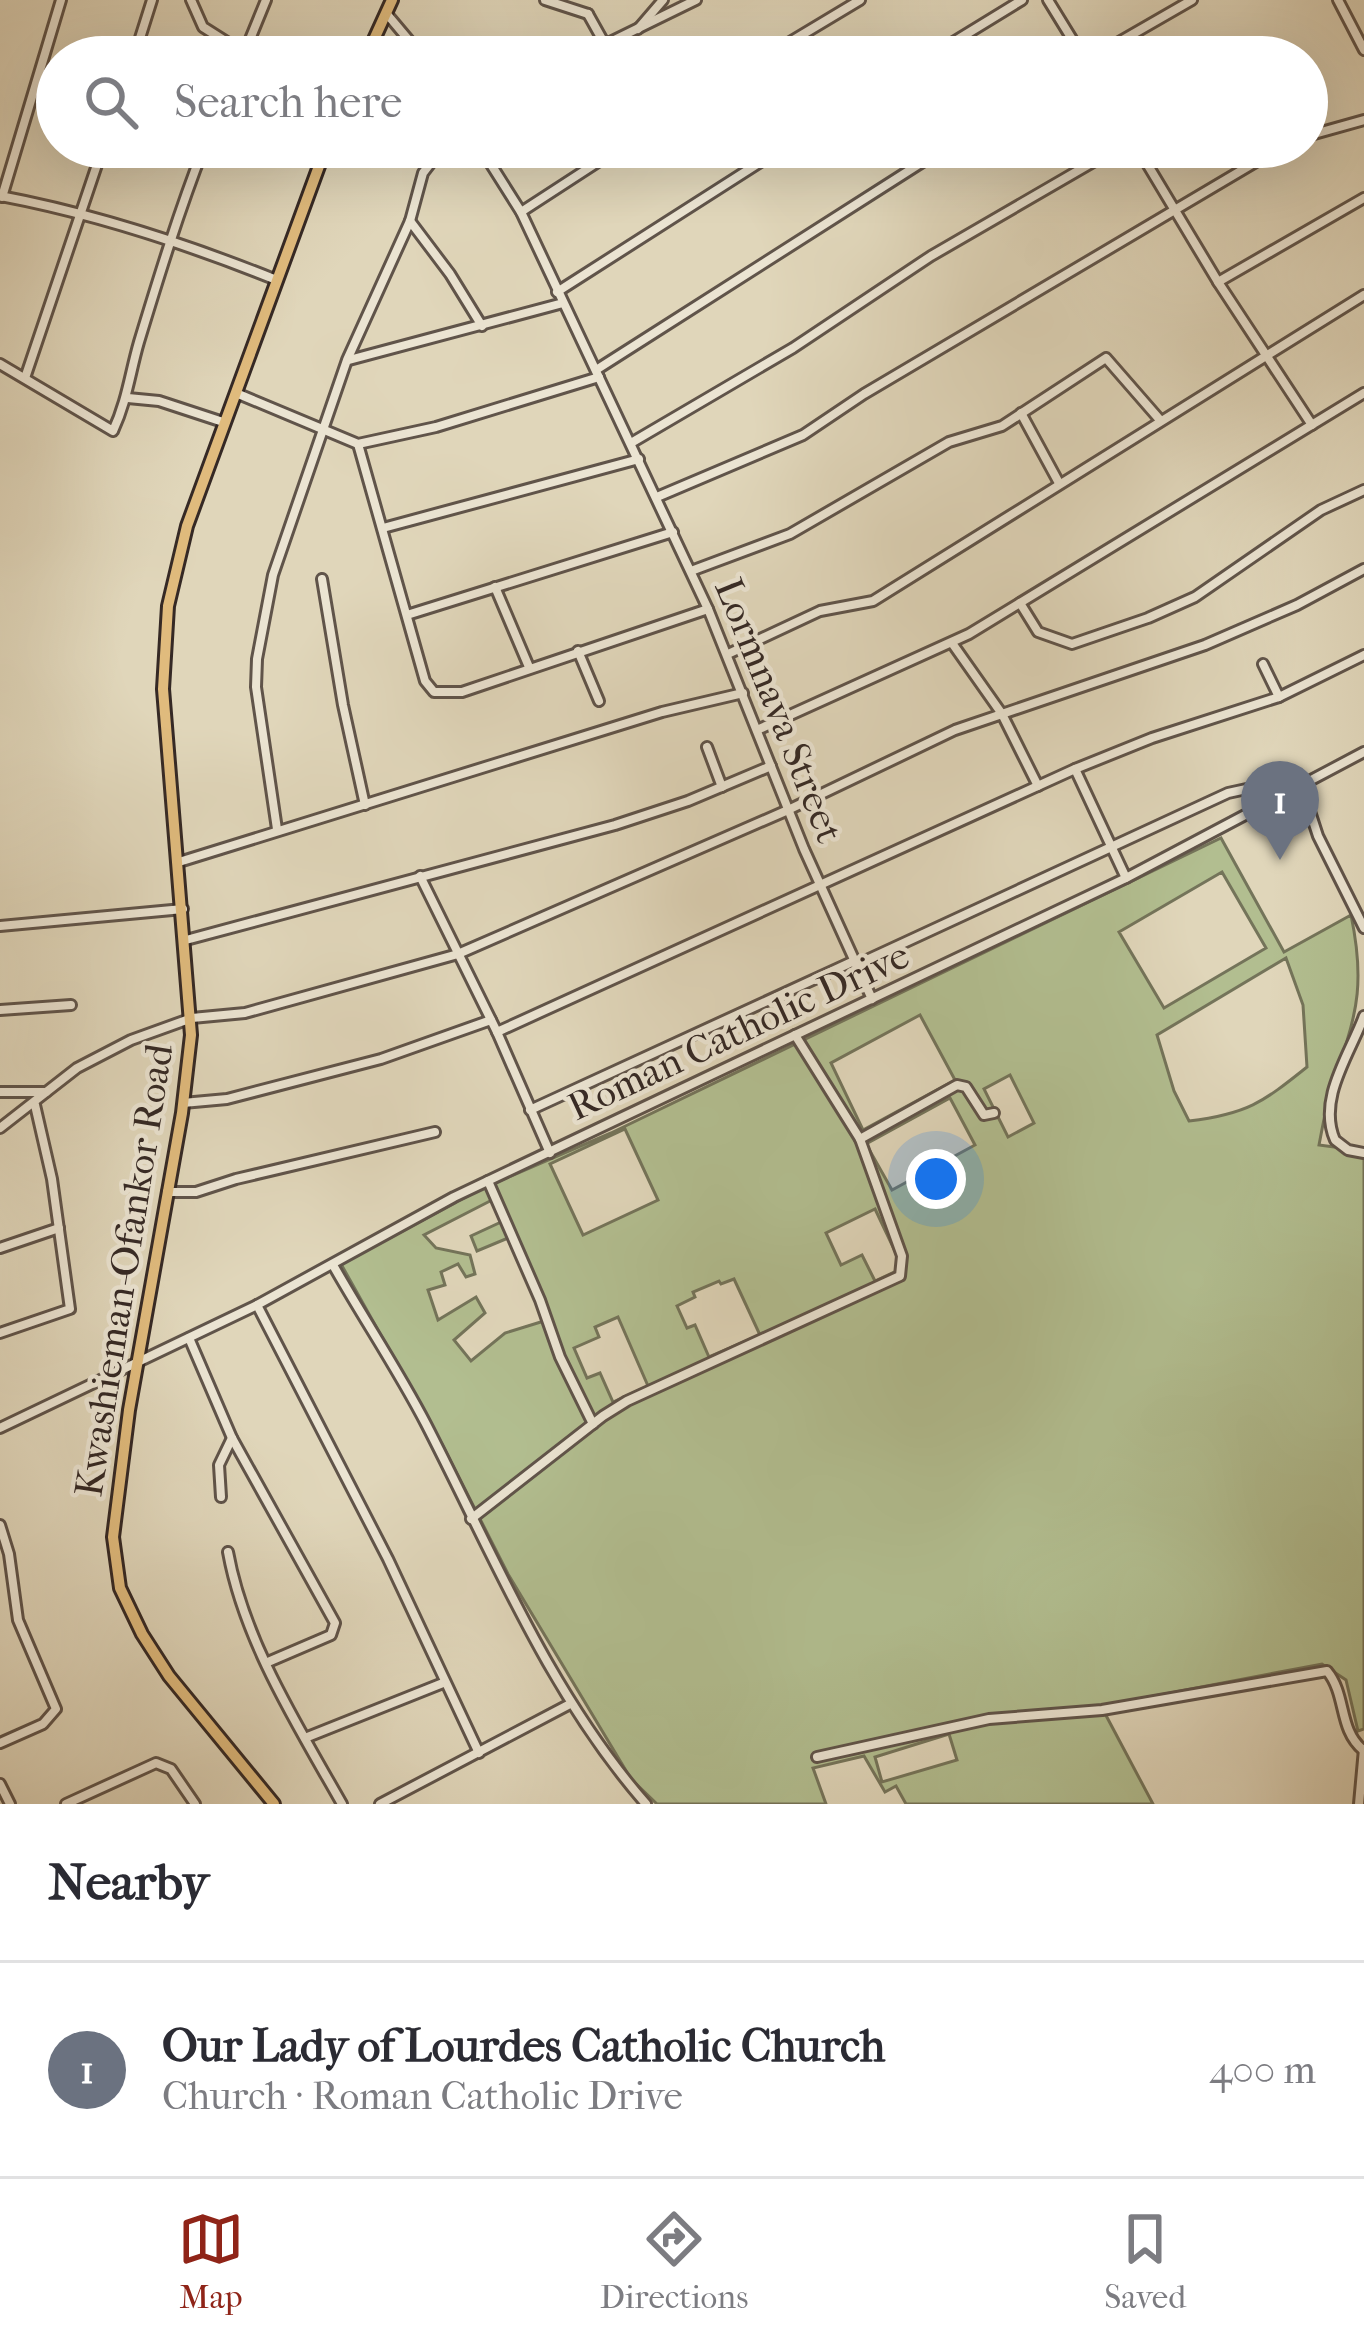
<!DOCTYPE html>
<html lang="en">
<head>
<meta charset="utf-8">
<style>
	:root { --surface:#fff; --page:#f2f2f3; --text:#2b2b33; --muted:#7c7c81; --line:#e1e1e2; --accent:#8f2418 }
	body { margin:0; font-family:"IM FELL French Canon",serif; background:var(--page); color:var(--text) }
	.you { position:absolute; left:936px; top:1179px; width:42px; height:42px; margin:-30px; border:9px solid #fff; border-radius:50%; background:#1a73e8; box-shadow:0 0 0 18px #1a73e833 }
	.badge { display:grid; place-items:center; width:78px; height:78px; border-radius:50%; background:var(--accent); color:#fff; font-size:39px; font-weight:700 }
	.pin { position:absolute; translate:-50% -99px; filter:drop-shadow(0 3px 6px #0008) }
	.pin::after { content:''; position:absolute; top:63px; width:42px; height:36px; background:inherit; clip-path:polygon(0 0,100% 0,50% 100%) }
	.list { margin:0; padding:0; list-style:none }
	h2 { display:flex; justify-content:space-between; align-items:center; height:156px; margin:0; padding:0 48px; font-size:51px }
	h2 small { font-size:39px; font-weight:400; color:var(--muted) }
	.list li { display:grid; grid-template-columns:78px 1fr auto; gap:36px; align-items:center; box-sizing:border-box; height:216px; padding:0 48px; border-top:3px solid var(--line) }
	.list b { display:block; font-size:45px; white-space:nowrap }
	.list p { margin:0; font-size:39px; white-space:nowrap; color:var(--muted) }
	.list em { font-size:39px; font-style:normal; color:var(--muted) }
	.icon { flex:none; width:66px; height:66px; fill:none; stroke:currentColor; stroke-width:2; stroke-linecap:round; stroke-linejoin:round }
	.map { position:relative; flex:none; width:1364px; height:1804px; overflow:hidden }
	.search { position:absolute; background:var(--surface); box-shadow:0 12px 48px #0002; left:36px; right:36px; top:36px; height:132px; display:flex; align-items:center; gap:30px; box-sizing:border-box; padding:0 42px; border-radius:66px; color:var(--muted); font-size:45px }
	.sheet { height:372px; background:var(--surface) }
	nav { display:flex; justify-content:space-around; align-items:center; box-sizing:border-box; height:168px; border-top:3px solid var(--line); background:var(--surface); font-size:33px; color:var(--muted) }
	nav a { display:grid; justify-items:center; gap:6px }
	nav .on { color:var(--accent) }
	.map>svg:first-child { display:block }
	.green { fill:#b2be90; stroke:#74745a; stroke-width:3; fill-rule:evenodd }
	.lines { fill:none; stroke-linecap:round; stroke-linejoin:round }
	.minor-casing { stroke:#60544a; stroke-width:14 }
	.major-casing { stroke:#352925; stroke-width:16 }
	.minor { stroke:#ebe4d2; stroke-width:8 }
	.major { stroke:#e0bb7d; stroke-width:10 }
	.labels { text-anchor:middle; stroke-width:9; stroke-linejoin:round; paint-order:stroke }
	.street-label { font-size:39px; fill:#352925; stroke:#ebe4d2 }
</style>
</head>
<body>
<div class="map">
<svg width="1364" height="1804" viewBox="0 0 1364 1804">
	<rect width="100%" height="100%" fill="#e0d6ba"/>
	<filter id="stains"><feTurbulence type="fractalNoise" baseFrequency=".00167" numOctaves="4"/><feColorMatrix values="0 0 0 0 .2 0 0 0 0 .09 0 0 0 0 .02 0 0 0 .5 -.17"/></filter>
	<radialGradient id="worn" r=".72"><stop offset=".6" stop-color="#630" stop-opacity="0"/><stop offset="1" stop-color="#630" stop-opacity=".3"/></radialGradient>
	<path class="green" d="M 1221,838 L 1284,952 L 1351,915 C 1364,977 1359,1012 1337,1070 C 1328,1093 1324,1120 1319,1145 L 1364,1151 L 1364,1729 L 1358,1731 L 1346,1680 L 1322,1664 L 1101,1706 L 1153,1804 L 906,1804 L 896,1786 L 885,1792 L 864,1756 L 813,1768 L 826,1804 L 657,1804 L 631,1779 L 508,1574 L 444,1448 L 341,1264 L 483,1188 L 611,1133 ZM 1222,872 L 1266,948 L 1164,1008 L 1119,932 ZM 1286,958 L 1303,1005 L 1307,1067 C 1262,1103 1247,1114 1189,1121 L 1174,1091 L 1157,1035 ZM 920,1015 L 955,1080 L 863,1130 L 831,1063 ZM 1010,1075 L 1034,1123 L 1008,1137 L 984,1089 ZM 950,1098 L 975,1145 L 892,1190 L 866,1144 ZM 625,1129 L 658,1200 L 583,1235 L 550,1164 ZM 492,1200 L 501,1222 L 471,1236 L 477,1251 L 508,1238 L 544,1321 L 505,1333 L 471,1361 L 454,1340 L 485,1313 L 476,1297 L 438,1320 L 428,1290 L 445,1285 L 441,1272 L 458,1264 L 466,1277 L 475,1274 L 470,1255 L 436,1248 L 424,1235 ZM 875,1209 L 903,1268 L 875,1281 L 862,1255 L 841,1265 L 826,1233 ZM 734,1279 L 760,1335 L 709,1357 L 695,1325 L 687,1328 L 677,1306 L 695,1297 L 693,1292 L 719,1281 L 721,1284 ZM 618,1317 L 648,1386 L 613,1402 L 600,1373 L 587,1378 L 574,1348 L 599,1337 L 595,1327 ZM 949,1734 L 957,1760 L 882,1782 L 875,1757 Z"/>
	<g class="lines">
		<g class="minor-casing">
			<g id="minor">
				<path d="M 191,0 L 203,27 L 244,53"/>
				<path d="M 545,0 L 588,14"/>
				<path d="M 1048,0 L 1083,57"/>
				<path d="M 1338,0 L 1364,50"/>
				<path d="M 386,13 L 423,57"/>
				<path d="M 588,14 L 612,57"/>
				<path d="M 638,29 L 663,0"/>
				<path d="M 606,44 L 696,0"/>
				<path d="M 244,54 L 266,0"/>
				<path d="M 134,57 L 152,0"/>
				<path d="M 765,57 L 860,0"/>
				<path d="M 929,57 L 1022,0"/>
				<path d="M 1093,57 L 1192,0"/>
				<path d="M 1307,136 L 1364,120"/>
				<path d="M 480,147 L 521,212 L 708,609 L 804,849 L 872,999"/>
				<path d="M 1137,147 L 1218,282 L 1312,425"/>
				<path d="M 0,196 C 96,214 184,243 274,279"/>
				<path d="M 2,197 L 61,0"/>
				<path d="M 521,212 L 621,147"/>
				<path d="M 410,221 L 450,274 L 482,326"/>
				<path d="M 1218,282 L 1364,198"/>
				<path d="M 557,292 L 784,147"/>
				<path d="M 349,360 L 563,303"/>
				<path d="M 0,364 L 113,431 C 127,401 130,373 139,342 C 159,276 179,211 204,147"/>
				<path d="M 596,370 L 946,147"/>
				<path d="M 25,378 L 103,147"/>
				<path d="M 236,393 L 358,444 L 436,427 L 599,377"/>
				<path d="M 128,398 L 159,401 L 223,422"/>
				<path d="M 1021,413 L 1059,483"/>
				<path d="M 631,443 L 793,348 L 931,256 L 1119,147"/>
				<path d="M 358,444 L 425,681 L 434,692 L 462,692 L 708,609"/>
				<path d="M 657,497 L 803,435 L 864,394 L 1281,147"/>
				<path d="M 383,528 L 639,459"/>
				<path d="M 691,571 L 790,534 L 949,442 L 1002,426 L 1106,358 L 1160,420"/>
				<path d="M 322,579 L 343,705 L 365,805"/>
				<path d="M 495,587 L 529,667"/>
				<path d="M 1020,603 L 1038,632 L 1072,644 L 1148,618 L 1195,597 L 1321,510 L 1364,490"/>
				<path d="M 407,615 L 673,532"/>
				<path d="M 952,643 L 1002,714 L 1038,786"/>
				<path d="M 578,651 L 599,701"/>
				<path d="M 728,654 L 820,611 L 873,601 L 1364,295"/>
				<path d="M 1263,664 L 1279,697"/>
				<path d="M 757,730 L 969,634 L 1364,393"/>
				<path d="M 707,747 L 722,787"/>
				<path d="M 1075,769 L 1126,878"/>
				<path d="M 1302,787 L 1318,836 L 1364,928"/>
				<path d="M 277,829 L 256,687 L 257,659 L 273,575 L 347,360 L 410,221 L 423,173 L 443,147"/>
				<path d="M 179,862 L 662,712 L 743,693"/>
				<path d="M 420,876 L 497,1032 L 550,1153"/>
				<path d="M 0,926 L 183,909"/>
				<path d="M 186,940 L 615,825 L 688,801 L 771,766"/>
				<path d="M 856,965 L 1228,793 L 1251,788 L 1272,802"/>
				<path d="M 0,1010 L 71,1005"/>
				<path d="M 1364,1016 C 1350,1054 1317,1099 1335,1140 L 1348,1150 L 1364,1153"/>
				<path d="M 497,1032 L 1075,769 L 1152,738 L 1279,697 L 1364,655"/>
				<path d="M 0,1092 L 46,1092"/>
				<path d="M 183,1103 L 227,1099 L 381,1059 L 491,1020"/>
				<path d="M 530,1110 L 854,961"/>
				<path d="M 0,1128 L 77,1068 L 131,1040 L 192,1018 L 245,1013 L 458,954 L 788,810 L 955,730 L 1205,645 L 1297,605 L 1364,569"/>
				<path d="M 860,1139 L 957,1085 L 966,1087 L 984,1115 L 994,1113"/>
				<path d="M 488,1181 L 540,1300 L 560,1357 L 593,1424"/>
				<path d="M 167,1192 L 196,1192 L 236,1179 L 435,1132"/>
				<path d="M 0,1248 L 59,1228"/>
				<path d="M 333,1265 C 363,1318 398,1370 426,1424 C 493,1554 549,1693 646,1804"/>
				<path d="M 257,1305 L 388,1559 L 479,1753"/>
				<path d="M 0,1333 L 70,1309 L 52,1179 L 35,1105"/>
				<path d="M 189,1338 L 232,1438 L 335,1623 L 331,1635 L 268,1662"/>
				<path d="M 0,1428 L 257,1305 L 454,1197 L 1126,878 L 1364,752"/>
				<path d="M 221,1497 L 219,1465 L 232,1438"/>
				<path d="M 471,1519 L 603,1416 L 627,1401 L 900,1276 L 902,1256 L 860,1139 L 795,1035"/>
				<path d="M 0,1525 L 9,1554 L 18,1620 L 56,1709 L 43,1724 L 0,1743"/>
				<path d="M 228,1552 C 244,1641 298,1726 342,1804"/>
				<path d="M 305,1738 L 443,1683"/>
				<path d="M 817,1757 L 989,1719 L 1102,1710 L 1327,1671 C 1347,1695 1338,1729 1363,1750"/>
				<path d="M 0,1784 L 10,1804"/>
				<path d="M 66,1804 L 156,1763 L 171,1769 L 195,1804"/>
				<path d="M 380,1804 L 570,1704"/>
				<path d="M 1359,1804 L 1364,1749"/>
			</g>
		</g>
		<g class="major-casing">
			<g id="major">
				<path d="M 366,57 L 392,0"/>
				<path d="M 274,1804 L 169,1676 L 142,1634 L 120,1588 L 113,1537 L 129,1410 L 182,1113 L 191,1035 L 163,689 L 168,606 L 187,526 L 326,147"/>
			</g>
		</g>
		<use href="#minor" class="minor"/>
		<use href="#major" class="major"/>
	</g>
	<g class="labels">
		<g class="street-label">
			<text transform="translate(780 710) rotate(68)" y="14">Lormnava Street</text>
			<text transform="translate(738 1030) rotate(-25)" y="14">Roman Catholic Drive</text>
			<text transform="translate(123 1270) rotate(-81)" y="14">Kwashieman-Ofankor Road</text>
		</g>
	</g>
	<rect width="100%" height="100%" filter="url(#stains)"/>
	<rect width="100%" height="100%" fill="url(#worn)"/>
</svg>
<div class="you"></div>
<div class="pin badge" style="left:1280px;top:860px;background:#6b7280">1</div>
<div class="search"><svg class="icon" aria-label="search" viewBox="0 0 24 24"><circle cx="10" cy="10" r="6"/><path d="M15 15l6 6"/></svg>Search here</div>
</div>
<section class="sheet">
<h2>Nearby<small></small></h2>
<ul class="list">
<li><span class="badge" style="background:#6b7280">1</span><div><b>Our Lady of Lourdes Catholic Church</b><p>Church · Roman Catholic Drive</p></div><em>400 m</em></li>
</ul>
</section>
<nav>
<a class="on"><svg class="icon" aria-label="map" viewBox="0 0 24 24"><path d="M3 6l6-2 6 2 6-2v14l-6 2-6-2-6 2zM9 4v14M15 6v14"/></svg>Map</a>
<a><svg class="icon" aria-label="directions" viewBox="0 0 24 24"><path d="M12 3l9 9-9 9-9-9zM9 14v-3h6M13 9l2 2-2 2"/></svg>Directions</a>
<a><svg class="icon" aria-label="saved" viewBox="0 0 24 24"><path d="M7 4h10v16l-5-4-5 4z"/></svg>Saved</a>
</nav>
</body>
</html>
